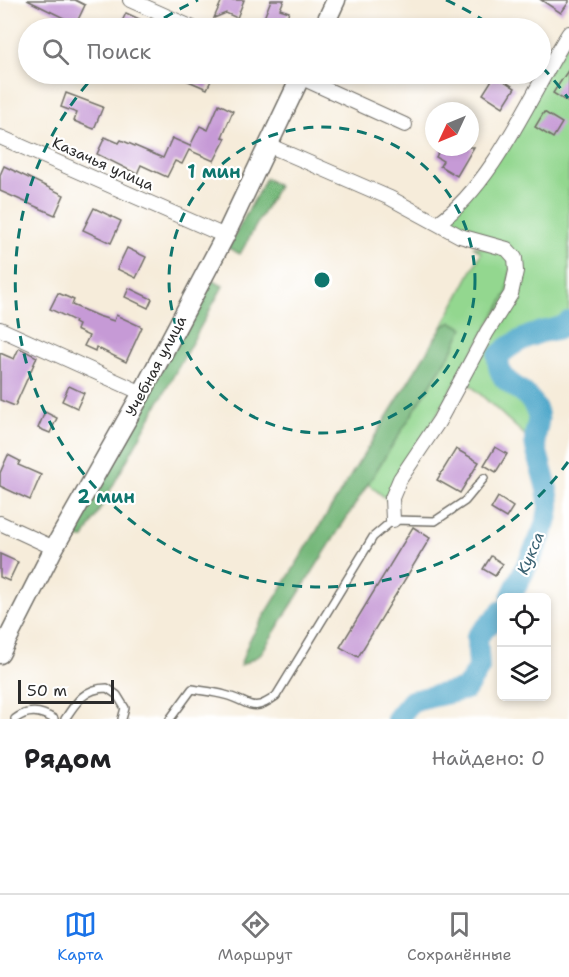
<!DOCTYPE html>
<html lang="ru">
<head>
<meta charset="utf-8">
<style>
	:root { --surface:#fff; --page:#f6f6f6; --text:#202124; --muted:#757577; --line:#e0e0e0; --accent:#1a73e8 }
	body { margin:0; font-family:"Shantell Sans",sans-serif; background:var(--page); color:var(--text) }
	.controls { position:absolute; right:18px; bottom:18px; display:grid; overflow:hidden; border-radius:9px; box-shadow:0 3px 9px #0003 }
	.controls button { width:54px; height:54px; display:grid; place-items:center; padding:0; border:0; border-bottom:2px solid var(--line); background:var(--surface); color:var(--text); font:30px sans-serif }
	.compass { position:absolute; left:425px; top:102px; width:54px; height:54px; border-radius:50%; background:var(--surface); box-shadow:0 3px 9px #0003; rotate:226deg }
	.scale { position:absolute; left:18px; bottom:15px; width:96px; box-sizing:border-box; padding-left:6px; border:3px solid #2b2b2b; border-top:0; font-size:16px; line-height:21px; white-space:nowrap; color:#2b2b2b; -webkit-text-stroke:4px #fff; paint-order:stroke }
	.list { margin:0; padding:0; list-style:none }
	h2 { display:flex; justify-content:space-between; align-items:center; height:78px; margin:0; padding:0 24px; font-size:26px }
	h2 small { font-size:20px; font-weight:400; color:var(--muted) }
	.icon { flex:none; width:33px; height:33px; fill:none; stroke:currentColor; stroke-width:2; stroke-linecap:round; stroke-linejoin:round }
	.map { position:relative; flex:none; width:569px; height:719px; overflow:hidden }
	.search { position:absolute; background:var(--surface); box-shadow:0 3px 9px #0003; left:18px; right:18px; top:18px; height:66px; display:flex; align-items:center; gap:15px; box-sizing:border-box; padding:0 21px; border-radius:33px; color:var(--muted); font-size:22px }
	.sheet { height:174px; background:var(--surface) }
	nav { display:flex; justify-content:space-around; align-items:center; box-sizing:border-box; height:84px; border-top:2px solid var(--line); background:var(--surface); font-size:16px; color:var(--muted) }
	nav a { display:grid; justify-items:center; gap:3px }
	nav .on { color:var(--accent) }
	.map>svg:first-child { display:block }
	.green { fill:#93d78f; stroke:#5f815d; stroke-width:1.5 }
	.forest { fill:#76b87a; stroke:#507252; stroke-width:1.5 }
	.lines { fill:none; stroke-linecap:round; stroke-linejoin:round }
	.river { stroke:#4ca6c9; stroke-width:22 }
	.building { fill:#c69ad6 }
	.service-casing { stroke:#726f68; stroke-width:10 }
	.minor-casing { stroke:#726f68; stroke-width:16 }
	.tertiary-casing { stroke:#726f68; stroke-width:21 }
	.service { stroke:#fff; stroke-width:7 }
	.minor { stroke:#fff; stroke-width:14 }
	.tertiary { stroke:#fff; stroke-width:18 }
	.ring { fill:none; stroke:#0f766e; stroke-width:3; stroke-dasharray:10 8 }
	.labels { text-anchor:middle; stroke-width:4.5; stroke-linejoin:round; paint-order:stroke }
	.street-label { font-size:15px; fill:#2b2b2b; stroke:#fff }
	.water-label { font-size:16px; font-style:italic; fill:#3a6272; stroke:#fff }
	.centre { fill:#0f766e; stroke:#fff; stroke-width:3 }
	.ring-label { font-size:18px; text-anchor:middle; font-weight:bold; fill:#0f766e; stroke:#fff; stroke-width:4.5; stroke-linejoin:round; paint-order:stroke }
</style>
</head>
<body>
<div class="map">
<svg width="569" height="719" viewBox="0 0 569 719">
	<rect width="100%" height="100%" fill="#fff"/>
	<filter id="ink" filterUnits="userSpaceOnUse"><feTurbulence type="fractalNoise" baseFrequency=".0167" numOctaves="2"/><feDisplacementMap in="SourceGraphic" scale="12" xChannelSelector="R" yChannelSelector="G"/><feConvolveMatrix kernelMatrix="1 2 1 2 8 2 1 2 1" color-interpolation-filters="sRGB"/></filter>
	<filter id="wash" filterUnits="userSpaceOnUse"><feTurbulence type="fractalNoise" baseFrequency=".008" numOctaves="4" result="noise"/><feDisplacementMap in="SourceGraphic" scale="24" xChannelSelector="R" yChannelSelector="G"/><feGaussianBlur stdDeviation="1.35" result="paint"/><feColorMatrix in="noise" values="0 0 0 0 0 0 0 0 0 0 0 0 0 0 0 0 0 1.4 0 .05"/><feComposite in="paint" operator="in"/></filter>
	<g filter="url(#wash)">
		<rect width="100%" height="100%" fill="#f6ecda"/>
		<g class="green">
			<path d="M 569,40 L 569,315 C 558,325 546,325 533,331 C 518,337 507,344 495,354 L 493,372 C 514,398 544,399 529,439 L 465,380 L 490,335 L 519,256 L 446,223 Z"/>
			<path d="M 474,247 L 498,249 L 512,262 L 507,293 L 388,500 L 367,483 L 452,351 L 452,322 L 442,327 L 481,253 Z"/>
		</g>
		<g class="forest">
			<path d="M 266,178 L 278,186 L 240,254 L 228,248 Z"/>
			<path d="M 211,280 L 223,286 L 84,538 L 76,539 L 70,536 Z"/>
			<path d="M 452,322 L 463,328 L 452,351 L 260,655 L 240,666 L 249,641 L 442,327 Z"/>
		</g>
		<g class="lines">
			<g class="river">
				<path d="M 511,598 C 521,572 549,531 549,505 C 549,484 534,453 535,438 C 536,425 542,421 535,407 C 522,382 498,389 498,356 C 511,344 525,337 541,332 C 551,330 562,329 569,322"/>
				<path d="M 397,719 L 412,701 L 466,689 L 479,668 L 477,637 L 502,611"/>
			</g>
		</g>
		<g id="blocks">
			<g class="building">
				<path d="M 27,0 L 75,0 L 85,5 L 76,24 Z"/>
				<path d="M 222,0 L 244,0 L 237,18 L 226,13 L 214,18 Z"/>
				<path d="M 271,0 L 284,0 L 280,9 L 289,12 L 282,28 L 260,28 Z"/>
				<path d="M 541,0 L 569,0 L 569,2 L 561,13 Z"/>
				<path d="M 126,13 L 159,28 L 119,28 Z"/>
				<path d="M 569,69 L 569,103 L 553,93 Z"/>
				<path d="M 172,74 L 214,74 L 207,89 Z"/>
				<path d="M 495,75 L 515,88 L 503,107 L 483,94 Z"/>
				<path d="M 66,93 L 103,107 L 94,129 L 74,121 L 77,113 L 61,107 Z"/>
				<path d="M 219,104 L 233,111 L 222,137 L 226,138 L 214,161 L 189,150 L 182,164 L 175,161 L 167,177 L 141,165 L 137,174 L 97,154 L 105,137 L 119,143 L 121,140 L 163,158 L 172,138 L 190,146 L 200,126 L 208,130 Z"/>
				<path d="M 544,112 L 562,123 L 553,138 L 535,127 Z"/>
				<path d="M 441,147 L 474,147 L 457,176 L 440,166 L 443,161 L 436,157 Z"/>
				<path d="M 4,166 L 64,195 L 55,215 L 0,191 L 0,175 Z"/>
				<path d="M 94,208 L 121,221 L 111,243 L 83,230 Z"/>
				<path d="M 127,248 L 146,257 L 136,278 L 117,269 Z"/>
				<path d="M 129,288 L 152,299 L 148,308 L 125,297 Z"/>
				<path d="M 58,293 L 74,300 L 72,305 L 98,316 L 114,321 L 116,315 L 142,327 L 126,362 L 96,347 L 95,351 L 84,346 L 89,336 L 76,330 L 78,325 L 74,323 L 75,321 L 50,309 Z"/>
				<path d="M 19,348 L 37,357 L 15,406 L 0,400 L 0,353 L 14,359 Z"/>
				<path d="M 69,386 L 84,393 L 77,408 L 62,401 Z"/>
				<path d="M 45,412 L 57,418 L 50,433 L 38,428 Z"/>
				<path d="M 495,447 L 507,454 L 496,472 L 484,465 Z"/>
				<path d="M 456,449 L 479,462 L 460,493 L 437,480 Z"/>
				<path d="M 8,455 L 20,461 L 18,465 L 41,475 L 30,500 L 0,486 L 0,473 Z"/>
				<path d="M 498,497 L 513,507 L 506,518 L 491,509 Z"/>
				<path d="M 413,527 L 430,538 L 358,657 L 340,647 Z"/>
				<path d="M 0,554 L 18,562 L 9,581 L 0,577 Z"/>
				<path d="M 491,556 L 503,564 L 495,576 L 483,569 Z"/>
			</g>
		</g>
	</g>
	<g filter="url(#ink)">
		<use href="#blocks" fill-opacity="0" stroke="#726f68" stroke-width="1.5"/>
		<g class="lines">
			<g class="service-casing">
				<g id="service">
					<path d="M 15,719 C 28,709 40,711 54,719"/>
					<path d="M 65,719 C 76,702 85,688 107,688 L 117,695 L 125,708 L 122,719"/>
					<path d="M 170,719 L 192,689 C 203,691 214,692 225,695 C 250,701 250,715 276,696 L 373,537 L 393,520 L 435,521 L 465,501 L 484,478"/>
				</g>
			</g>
			<g class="minor-casing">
				<g id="minor">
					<path d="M 130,0 L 193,28"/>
					<path d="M 293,74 L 405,125"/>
					<path d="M 0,137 L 225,236"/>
					<path d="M 268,145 L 390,198 L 460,236 L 507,249 L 515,258 L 516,271 L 511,294 L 487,332 L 439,421 L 400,479 L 392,498 L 393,520"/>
					<path d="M 438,223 C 495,183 532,91 569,33"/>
					<path d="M 0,329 L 142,393"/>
					<path d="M 0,523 L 54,548"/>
				</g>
			</g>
			<g class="tertiary-casing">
				<g id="tertiary">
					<path d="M 323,28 L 336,0"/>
					<path d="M 0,654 L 54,548 L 142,393 L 225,236 L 302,74"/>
				</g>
			</g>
			<use href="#service" class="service"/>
			<use href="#minor" class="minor"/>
			<use href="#tertiary" class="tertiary"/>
		</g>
	</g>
	<g class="ring">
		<circle cx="322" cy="280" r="153"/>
		<path d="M568 462A306 306 0 1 1 95 75M149 28A306 306 0 0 1 198 0M446 0A306 306 0 0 1 495 28M542 67A306 306 0 0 1 568 98"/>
	</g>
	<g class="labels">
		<g class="street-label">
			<text transform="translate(103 164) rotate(24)" y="5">Казачья улица</text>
			<text transform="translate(156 366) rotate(-62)" y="5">Учебная улица</text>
		</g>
		<g class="water-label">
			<text transform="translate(530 553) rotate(-67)" y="6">Кукса</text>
		</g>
	</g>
	<circle cx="322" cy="280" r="9" class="centre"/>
	<g class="ring-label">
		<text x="214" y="178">1 мин</text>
		<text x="106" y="503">2 мин</text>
	</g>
</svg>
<div class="controls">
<button><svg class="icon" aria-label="locate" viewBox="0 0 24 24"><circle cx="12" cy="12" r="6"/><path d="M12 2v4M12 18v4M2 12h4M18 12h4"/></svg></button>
<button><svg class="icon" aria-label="layers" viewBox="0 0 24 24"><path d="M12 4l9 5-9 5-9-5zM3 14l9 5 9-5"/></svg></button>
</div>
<svg class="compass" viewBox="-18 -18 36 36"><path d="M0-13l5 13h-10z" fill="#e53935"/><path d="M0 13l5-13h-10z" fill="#757577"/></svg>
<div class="scale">50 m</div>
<div class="search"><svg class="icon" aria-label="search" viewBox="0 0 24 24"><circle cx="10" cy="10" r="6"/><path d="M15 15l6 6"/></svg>Поиск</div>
</div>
<section class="sheet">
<h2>Рядом<small>Найдено: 0</small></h2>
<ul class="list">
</ul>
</section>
<nav>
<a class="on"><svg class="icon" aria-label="map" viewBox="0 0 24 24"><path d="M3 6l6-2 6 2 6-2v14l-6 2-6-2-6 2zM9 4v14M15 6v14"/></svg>Карта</a>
<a><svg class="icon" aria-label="directions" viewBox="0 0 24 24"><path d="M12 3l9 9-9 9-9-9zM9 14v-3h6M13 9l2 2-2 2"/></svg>Маршрут</a>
<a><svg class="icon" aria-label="saved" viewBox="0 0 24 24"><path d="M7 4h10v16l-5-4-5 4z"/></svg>Сохранённые</a>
</nav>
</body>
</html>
